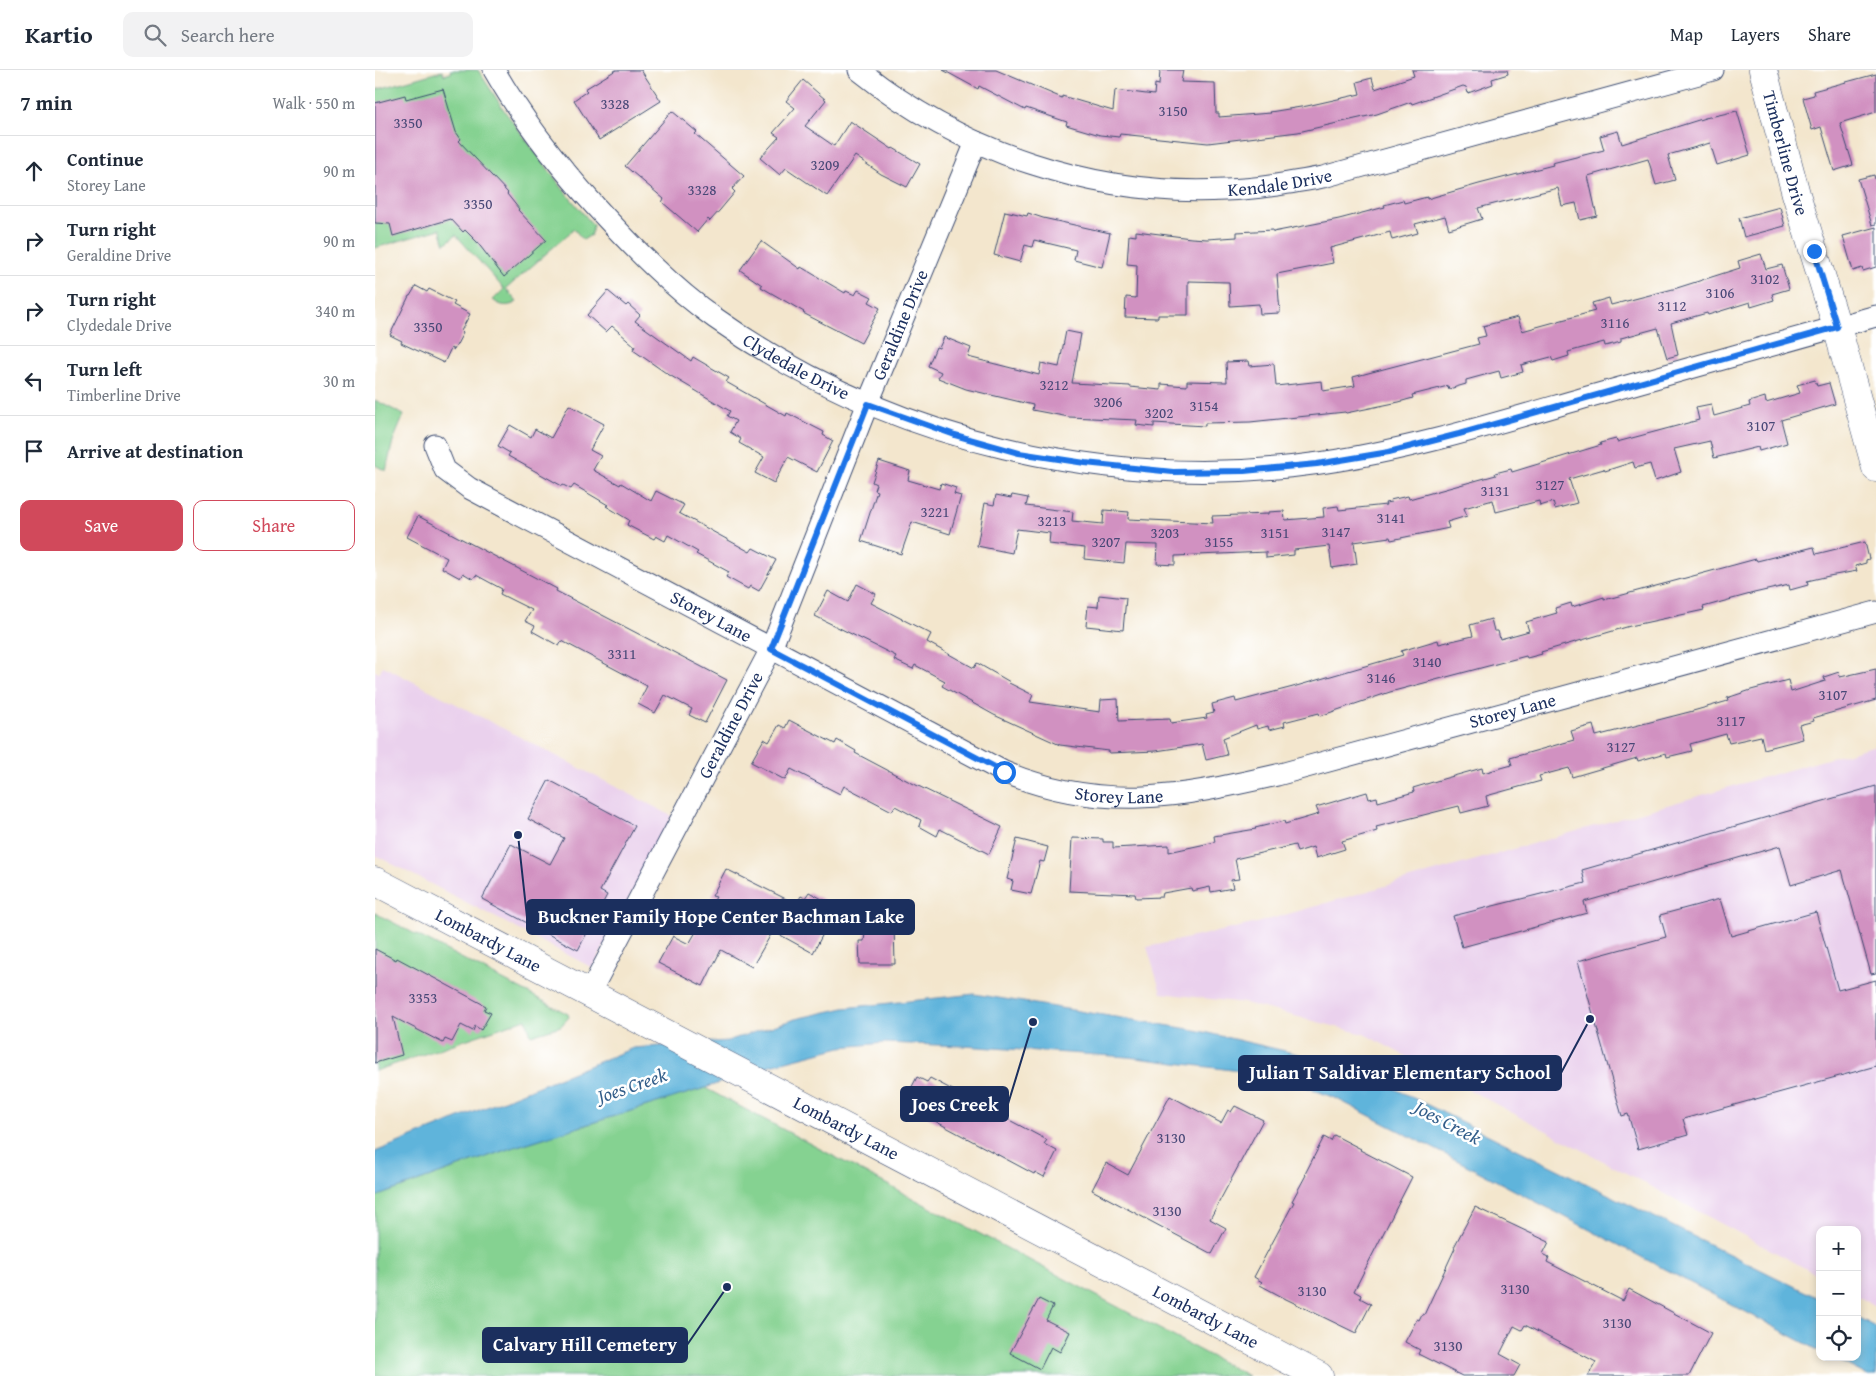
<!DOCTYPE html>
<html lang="en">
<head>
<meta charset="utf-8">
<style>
	:root { --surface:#fff; --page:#f2f2f3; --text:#1f2937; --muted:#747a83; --line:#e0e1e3; --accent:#d1495b }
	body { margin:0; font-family:"Gentium Book Plus",serif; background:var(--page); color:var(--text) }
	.controls { position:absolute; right:15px; bottom:15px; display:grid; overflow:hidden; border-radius:10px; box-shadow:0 2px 8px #0003 }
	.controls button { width:45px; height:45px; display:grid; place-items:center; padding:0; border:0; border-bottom:1px solid var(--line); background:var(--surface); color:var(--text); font:25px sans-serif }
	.stop { position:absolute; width:15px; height:15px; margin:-11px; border:4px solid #1a73e8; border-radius:50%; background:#fff }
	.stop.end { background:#1a73e8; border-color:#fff; box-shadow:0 1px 5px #0008 }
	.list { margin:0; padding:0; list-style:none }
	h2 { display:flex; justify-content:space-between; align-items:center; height:65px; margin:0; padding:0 20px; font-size:21px }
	h2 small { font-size:16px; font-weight:400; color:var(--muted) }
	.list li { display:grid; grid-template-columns:32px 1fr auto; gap:15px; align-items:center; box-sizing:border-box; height:70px; padding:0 20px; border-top:1px solid var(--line) }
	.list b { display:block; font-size:19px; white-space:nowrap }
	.list p { margin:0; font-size:16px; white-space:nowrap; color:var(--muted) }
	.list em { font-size:16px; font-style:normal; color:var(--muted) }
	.actions { display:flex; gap:10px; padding:15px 20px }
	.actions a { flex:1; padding:11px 0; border:1px solid var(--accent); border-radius:10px; text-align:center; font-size:18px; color:var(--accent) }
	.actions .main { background:var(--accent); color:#fff }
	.icon { flex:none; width:28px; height:28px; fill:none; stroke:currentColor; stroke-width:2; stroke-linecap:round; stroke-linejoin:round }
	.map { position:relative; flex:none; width:1501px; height:1306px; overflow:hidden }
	header { display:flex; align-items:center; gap:30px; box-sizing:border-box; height:70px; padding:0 25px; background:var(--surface); border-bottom:1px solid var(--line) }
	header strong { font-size:24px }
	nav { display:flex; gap:28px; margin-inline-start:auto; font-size:18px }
	.search { width:350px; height:45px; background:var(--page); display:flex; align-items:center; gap:12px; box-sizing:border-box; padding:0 18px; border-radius:10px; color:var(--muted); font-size:19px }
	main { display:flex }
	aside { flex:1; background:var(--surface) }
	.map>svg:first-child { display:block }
	.built { fill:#ead1ed }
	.green { fill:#85d291; stroke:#508078 }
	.water { fill:#5fb4db; stroke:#3d729c }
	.building { fill:#d191c1 }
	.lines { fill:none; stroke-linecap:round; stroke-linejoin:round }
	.street-casing { stroke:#3b4a6f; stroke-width:23 }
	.secondary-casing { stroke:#3b4a6f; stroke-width:29 }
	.street { stroke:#fff; stroke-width:21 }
	.secondary { stroke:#fff; stroke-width:28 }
	.route { stroke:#1a73e8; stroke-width:6 }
	.labels { text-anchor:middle; stroke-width:5; stroke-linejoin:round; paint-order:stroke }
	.number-label { font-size:15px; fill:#484877 }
	.street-label { font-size:18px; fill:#1b2f5e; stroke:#fff }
	.water-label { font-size:19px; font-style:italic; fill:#335e8a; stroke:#fff }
	.leader { fill:none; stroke:#1b2f5e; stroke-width:2 }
	.callout-dot { fill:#1b2f5e; stroke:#fff; stroke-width:2 }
	.callout { fill:#1b2f5e; stroke:#1b2f5e; stroke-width:2 }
	.callout-label { font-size:19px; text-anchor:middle; font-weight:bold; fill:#fff }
</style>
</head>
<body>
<header>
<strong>Kartio</strong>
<div class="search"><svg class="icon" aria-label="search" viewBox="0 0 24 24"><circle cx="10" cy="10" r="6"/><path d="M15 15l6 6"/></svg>Search here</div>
<nav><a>Map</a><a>Layers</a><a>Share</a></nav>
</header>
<main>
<aside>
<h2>7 min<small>Walk · 550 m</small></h2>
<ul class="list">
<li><svg class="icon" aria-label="ahead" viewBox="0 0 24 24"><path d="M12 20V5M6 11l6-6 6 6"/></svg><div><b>Continue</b><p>Storey Lane</p></div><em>90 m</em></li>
<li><svg class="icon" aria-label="right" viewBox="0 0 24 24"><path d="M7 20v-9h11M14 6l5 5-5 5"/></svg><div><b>Turn right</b><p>Geraldine Drive</p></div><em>90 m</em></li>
<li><svg class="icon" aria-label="right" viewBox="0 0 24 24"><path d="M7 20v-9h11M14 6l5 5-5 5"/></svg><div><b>Turn right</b><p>Clydedale Drive</p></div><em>340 m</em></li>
<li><svg class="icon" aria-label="left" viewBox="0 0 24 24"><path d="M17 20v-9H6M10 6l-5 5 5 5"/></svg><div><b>Turn left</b><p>Timberline Drive</p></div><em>30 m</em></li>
<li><svg class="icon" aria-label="arrive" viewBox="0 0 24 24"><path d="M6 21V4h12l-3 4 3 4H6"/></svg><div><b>Arrive at destination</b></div></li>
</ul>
<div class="actions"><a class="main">Save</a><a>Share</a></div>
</aside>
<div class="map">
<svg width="1501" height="1306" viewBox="0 0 1501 1306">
	<rect width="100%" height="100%" fill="#fff"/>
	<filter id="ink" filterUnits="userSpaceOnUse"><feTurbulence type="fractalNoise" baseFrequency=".02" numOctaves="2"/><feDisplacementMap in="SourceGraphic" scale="10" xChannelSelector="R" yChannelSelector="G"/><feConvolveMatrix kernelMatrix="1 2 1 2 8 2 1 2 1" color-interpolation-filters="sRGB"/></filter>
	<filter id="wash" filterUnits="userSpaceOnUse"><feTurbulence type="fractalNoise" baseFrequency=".0096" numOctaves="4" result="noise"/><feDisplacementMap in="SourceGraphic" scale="20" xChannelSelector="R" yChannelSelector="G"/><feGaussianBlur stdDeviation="1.12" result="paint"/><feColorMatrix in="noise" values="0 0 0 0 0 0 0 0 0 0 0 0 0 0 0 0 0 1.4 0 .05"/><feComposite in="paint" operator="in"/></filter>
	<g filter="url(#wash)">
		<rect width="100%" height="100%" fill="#f3e6cd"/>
		<g class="built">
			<path d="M 8,596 L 297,746 L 218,898 L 0,785 L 0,601 L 4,603 Z"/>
			<path d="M 1501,675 L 1501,1236 L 1482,1226 L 1482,1160 L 1445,1160 L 1445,1206 L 989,964 L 869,933 L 786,923 L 772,877 L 878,854 Z"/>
		</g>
		<g class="green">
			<path d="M 75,0 L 103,0 L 131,43 L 191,123 L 218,155 L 216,165 L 208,170 L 199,159 L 131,219 L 142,232 C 134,237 126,237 118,230 L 129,219 L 81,165 L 70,174 L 65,159 L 0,178 L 0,20 L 67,1 L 69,5 L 76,3 Z"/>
			<path d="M 0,330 L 29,345 L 18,371 L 11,401 L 0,395 Z"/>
			<path d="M 0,843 L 193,944 L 194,947 L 186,956 L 156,965 L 151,949 L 0,1001 Z"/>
			<path d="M 330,1018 L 873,1306 L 0,1306 L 0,1127 L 136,1078 Z"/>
		</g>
		<g class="water">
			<path d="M 599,924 L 820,960 L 957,992 L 996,1007 L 1445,1229 L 1445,1281 L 1099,1099 L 960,1028 L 916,1011 L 881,1003 L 753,987 L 588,976 L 509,973 L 466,977 L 396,995 L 330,1018 L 136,1078 L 0,1127 L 0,1082 L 258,978 L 352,971 L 420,949 L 469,938 Z"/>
			<path d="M 1482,1247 L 1501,1257 L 1501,1306 L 1493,1306 L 1457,1287 L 1482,1287 Z"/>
		</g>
		<g id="blocks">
			<g class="building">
				<path d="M 241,0 L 266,0 L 286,31 L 224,70 L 199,30 L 212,21 L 210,19 Z"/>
				<path d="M 568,0 L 621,0 L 687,28 L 687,26 L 738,41 L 740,20 L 779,25 L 780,14 L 784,15 L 785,0 L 808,0 L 806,12 L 840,13 L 841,43 L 844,43 L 844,47 L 896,43 L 895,42 L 932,36 L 985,24 L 982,12 L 997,8 L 1000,19 L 1039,6 L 1037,0 L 1132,0 L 1133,4 L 1117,9 L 1118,14 L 1093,23 L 1091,17 L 1088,16 L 1037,34 L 1036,32 L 1002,44 L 923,62 L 833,73 L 745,64 L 744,67 L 725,65 L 691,55 L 692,52 L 651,38 L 650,40 L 604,16 L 603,19 Z"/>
				<path d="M 1501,4 L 1501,42 L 1465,53 L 1478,95 L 1459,101 L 1446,57 L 1437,60 L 1428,28 L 1439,25 L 1438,21 Z"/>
				<path d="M 428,10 L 451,30 L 430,56 L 459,76 L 475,51 L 517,79 L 518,78 L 545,94 L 532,117 L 506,104 L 480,86 L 452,126 L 411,98 L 405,105 L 385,88 L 404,67 L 398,63 L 420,38 L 411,31 Z"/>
				<path d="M 68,19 L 81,62 L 86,69 L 84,71 L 133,123 L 132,124 L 144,139 L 143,140 L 171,170 L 129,207 L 102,172 L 90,160 L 88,162 L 76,149 L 18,166 L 15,154 L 0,153 L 0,33 L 30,25 L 31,29 Z"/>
				<path d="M 297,41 L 322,62 L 320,64 L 369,106 L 357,119 L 360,122 L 345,140 L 335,151 L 333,149 L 322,162 L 287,132 L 289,129 L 250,96 Z"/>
				<path d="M 1362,41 L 1375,85 L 1342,95 L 1335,73 L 1293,85 L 1300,110 L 1281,115 L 1273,89 L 1213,106 L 1222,146 L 1205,150 L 1201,133 L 1187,136 L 1183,118 L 1103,138 L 1107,149 L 1074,159 L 1070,146 L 1040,154 L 1043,163 L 1017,170 L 1015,162 L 955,178 L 958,193 L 902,204 L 905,243 L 885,244 L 884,234 L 855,236 L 854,212 L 813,211 L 813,245 L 783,245 L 783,248 L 750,247 L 751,227 L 761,228 L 762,195 L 752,194 L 754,165 L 761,166 L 761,161 L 816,168 L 832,169 L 862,167 L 862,162 L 898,160 L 898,162 L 964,149 L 1010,137 L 1009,135 L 1028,130 L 1029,133 L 1052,127 L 1052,129 L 1104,114 L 1178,95 L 1177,93 L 1229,80 L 1225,66 L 1243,61 L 1247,74 L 1330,48 Z"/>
				<path d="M 1499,105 L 1501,113 L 1501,154 L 1497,155 L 1483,109 Z"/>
				<path d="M 1405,137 L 1410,156 L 1369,167 L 1364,148 Z"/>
				<path d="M 630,141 L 652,146 L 653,143 L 668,148 L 735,163 L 727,197 L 699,190 L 701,180 L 659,170 L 657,177 L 650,175 L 645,192 L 619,185 Z"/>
				<path d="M 1501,157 L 1501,197 L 1488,201 L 1487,198 L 1478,201 L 1468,166 Z"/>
				<path d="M 386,171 L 425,199 L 426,197 L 470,223 L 471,221 L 480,225 L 483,220 L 497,227 L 494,232 L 505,238 L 486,273 L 428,243 L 429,242 L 386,217 L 387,215 L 365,200 Z"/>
				<path d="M 1386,184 L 1391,199 L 1407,195 L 1414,219 L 1397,224 L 1399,230 L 1376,237 L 1375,232 L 1333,245 L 1332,243 L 1296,253 L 1303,285 L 1292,288 L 1283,258 L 1246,268 L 1246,272 L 1230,276 L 1229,272 L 1193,282 L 1194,286 L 1178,291 L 1176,287 L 1146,295 L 1148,302 L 1126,308 L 1124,301 L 1091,310 L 1091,314 L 1074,319 L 1073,316 L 1037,325 L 1038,328 L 1024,332 L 971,343 L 970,342 L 875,352 L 830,353 L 830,356 L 779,353 L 779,357 L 761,355 L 762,350 L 694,347 L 657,340 L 658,335 L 591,319 L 563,308 L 566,302 L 553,296 L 561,277 L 564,278 L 569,267 L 596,278 L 593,287 L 664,305 L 666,293 L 684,297 L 691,261 L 706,264 L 697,313 L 755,316 L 755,317 L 786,320 L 786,314 L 812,316 L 812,311 L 852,312 L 851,292 L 873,291 L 874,296 L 899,294 L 901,316 L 947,311 L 948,321 L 980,316 L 978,307 L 1104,274 L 1102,268 L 1111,266 L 1108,256 L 1143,247 L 1147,261 L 1220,241 L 1217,233 L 1234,228 L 1236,235 L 1302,218 L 1365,198 L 1363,191 Z"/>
				<path d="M 41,216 L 52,222 L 54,219 L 80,232 L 78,235 L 95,244 L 86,261 L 88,263 L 79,280 L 76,278 L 69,293 L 26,273 L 27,271 L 15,265 L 34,226 L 35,226 Z"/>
				<path d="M 233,221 L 251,236 L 253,234 L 265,245 L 260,251 L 316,291 L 318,287 L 354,308 L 351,312 L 411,346 L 412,343 L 449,362 L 448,365 L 458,371 L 442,402 L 413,387 L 399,413 L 380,403 L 389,387 L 364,373 L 366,369 L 355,362 L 361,351 L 352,346 L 355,341 L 291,303 L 258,280 L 260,276 L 237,256 L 231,262 L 212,245 Z"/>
				<path d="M 1440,310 L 1442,316 L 1454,313 L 1460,334 L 1406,350 L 1412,373 L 1384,381 L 1383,377 L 1339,388 L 1335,371 L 1299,379 L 1306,402 L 1280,411 L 1275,394 L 1260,398 L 1258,392 L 1230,401 L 1229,399 L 1194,409 L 1202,433 L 1180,439 L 1178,432 L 1165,436 L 1164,431 L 1121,442 L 1118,430 L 1089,438 L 1092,446 L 1072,452 L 1074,458 L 1016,470 L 1015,467 L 979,472 L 982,494 L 957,498 L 954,476 L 919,480 L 919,485 L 891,488 L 891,482 L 800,486 L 800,495 L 782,494 L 783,475 L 751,474 L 749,493 L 709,489 L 710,478 L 674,474 L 675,463 L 642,459 L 637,483 L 602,476 L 610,433 L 619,435 L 621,425 L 636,428 L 637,425 L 653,428 L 651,436 L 698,442 L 697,451 L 728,454 L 729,440 L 754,442 L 753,449 L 838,453 L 837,446 L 893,444 L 893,442 L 909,441 L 910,450 L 949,447 L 948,438 L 963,436 L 964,440 L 1011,435 L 1010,433 L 1016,432 L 1015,430 L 1033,426 L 1034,429 L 1121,405 L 1120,403 L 1136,399 L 1137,402 L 1226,375 L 1225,373 L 1241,369 L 1242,372 L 1324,350 L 1321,337 L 1336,334 L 1339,346 L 1375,336 L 1374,332 L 1390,327 L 1391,333 L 1425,323 L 1422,315 Z"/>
				<path d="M 194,335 L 229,354 L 215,380 L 226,386 L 218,400 L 245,415 L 246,413 L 276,431 L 281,421 L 309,435 L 304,443 L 375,482 L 378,478 L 401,490 L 384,521 L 375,516 L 373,519 L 351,507 L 354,502 L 321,484 L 323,482 L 293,465 L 290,471 L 281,466 L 279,469 L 252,455 L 254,450 L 231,436 L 233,435 L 199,415 L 196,419 L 188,415 L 187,416 L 133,386 L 135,383 L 123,376 L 135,355 L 156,367 L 160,359 L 176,368 Z"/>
				<path d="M 504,391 L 535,401 L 533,410 L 564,419 L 566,413 L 581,418 L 579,424 L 586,426 L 575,464 L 537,452 L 526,484 L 486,471 L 502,421 L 499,420 L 501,414 L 497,412 Z"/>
				<path d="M 43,446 L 182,519 L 181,521 L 352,610 L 330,653 L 314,645 L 317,639 L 290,625 L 280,643 L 263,634 L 272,616 L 187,571 L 184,576 L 157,561 L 160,556 L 150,551 L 157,540 L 125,524 L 127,519 L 101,505 L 98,509 L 88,503 L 85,508 L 67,498 L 72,488 L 32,467 Z"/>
				<path d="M 1490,472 L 1494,489 L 1491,490 L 1491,493 L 1480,496 L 1482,501 L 1454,506 L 1432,511 L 1433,515 L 1415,520 L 1414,515 L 1379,523 L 1328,537 L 1329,540 L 1255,556 L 1166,582 L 1167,584 L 1152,588 L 1151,586 L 1015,622 L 945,646 L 944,643 L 909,652 L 910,656 L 894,660 L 893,656 L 882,659 L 881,655 L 848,668 L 852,685 L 831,690 L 827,674 L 781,681 L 734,683 L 734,681 L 685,675 L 619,645 L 567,616 L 570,611 L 540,595 L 538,599 L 519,590 L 521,586 L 440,546 L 453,521 L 473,532 L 482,514 L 501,524 L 496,533 L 556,564 L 552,572 L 599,598 L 602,593 L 635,612 L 634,613 L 658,625 L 655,632 L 725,642 L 726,630 L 743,629 L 744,651 L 795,649 L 796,653 L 832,648 L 831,645 L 839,643 L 837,634 L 860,628 L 861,632 L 918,617 L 1028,585 L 1026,581 L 1063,570 L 1064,574 L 1098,566 L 1095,555 L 1116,549 L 1119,561 L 1123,561 L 1125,569 L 1154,561 L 1151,552 L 1182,543 L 1180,538 L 1196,533 L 1197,537 L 1229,527 L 1229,530 L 1381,489 L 1382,491 L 1439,477 L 1441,484 Z"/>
				<path d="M 724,525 L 751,528 L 748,560 L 711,556 L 713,536 L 723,537 Z"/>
				<path d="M 1501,599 L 1501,630 L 1438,648 L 1439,651 L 1424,655 L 1428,669 L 1389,679 L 1386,666 L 1354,673 L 1351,664 L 1315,674 L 1317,681 L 1292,687 L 1291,683 L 1263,691 L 1262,688 L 1197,707 L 1194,698 L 1164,706 L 1166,711 L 1111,726 L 1113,736 L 1086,743 L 1084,736 L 1001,757 L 1002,761 L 967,771 L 970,779 L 941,788 L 938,777 L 922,782 L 920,775 L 860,789 L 864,809 L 856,810 L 858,818 L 836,822 L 835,817 L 817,821 L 816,818 L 788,823 L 787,827 L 761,828 L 760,824 L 694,821 L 697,768 L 728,769 L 728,772 L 738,772 L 738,778 L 794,775 L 794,782 L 840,772 L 839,766 L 881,759 L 880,758 L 909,751 L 910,754 L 944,744 L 941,737 L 992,722 L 994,729 L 1002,727 L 1003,732 L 1039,722 L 1038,718 L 1068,709 L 1107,698 L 1108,703 L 1137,695 L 1135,688 L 1199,670 L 1196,661 L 1218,655 L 1221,666 L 1318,641 L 1353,631 L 1352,628 L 1376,620 L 1413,610 L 1416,622 L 1450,611 L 1449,607 L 1464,602 L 1465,607 Z"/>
				<path d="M 414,650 L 460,674 L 462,670 L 481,681 L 480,683 L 533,711 L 627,757 L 614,784 L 565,759 L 562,766 L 544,756 L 546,750 L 520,736 L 517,741 L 469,716 L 465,724 L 416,699 L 410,710 L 376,692 L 389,669 L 394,672 L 404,655 L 410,658 Z"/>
				<path d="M 174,710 L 260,756 L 225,821 L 232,825 L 203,880 L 107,829 L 136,774 L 175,794 L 189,768 L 153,749 Z"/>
				<path d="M 1501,716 L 1501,903 L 1496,904 L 1467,800 L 1416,815 L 1405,776 L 1209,832 L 1212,843 L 1087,877 L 1078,846 L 1210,813 L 1207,800 Z"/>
				<path d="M 642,769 L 673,777 L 669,792 L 665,791 L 656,824 L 636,820 L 638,811 L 632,809 Z"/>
				<path d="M 351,799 L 421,834 L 426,826 L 430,828 L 434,822 L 462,837 L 438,883 L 398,861 L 377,897 L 346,880 L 328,916 L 283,893 L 298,866 L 314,874 L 341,827 L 337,826 Z"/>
				<path d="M 1345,829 L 1356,866 L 1441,842 L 1463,920 L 1501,910 L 1501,996 L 1308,1049 L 1313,1065 L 1263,1079 L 1253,1044 L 1247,1046 L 1203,891 L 1291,867 L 1285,845 Z"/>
				<path d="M 491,856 L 519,856 L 520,894 L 485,894 L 484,871 L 489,871 Z"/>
				<path d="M 0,879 L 21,890 L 22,888 L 111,936 L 109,940 L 116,943 L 106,960 L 100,956 L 98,961 L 86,955 L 77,972 L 70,969 L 68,973 L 18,947 L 27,985 L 0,993 Z"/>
				<path d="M 542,1007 L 552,1012 L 555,1008 L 672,1070 L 669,1074 L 682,1081 L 669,1107 L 660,1102 L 659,1104 L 528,1034 Z"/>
				<path d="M 795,1026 L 846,1053 L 853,1040 L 856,1042 L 860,1036 L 888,1050 L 835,1149 L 851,1158 L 837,1184 L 717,1120 L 731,1093 L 753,1105 Z"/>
				<path d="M 959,1065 L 986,1079 L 985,1080 L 1037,1107 L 979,1221 L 986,1225 L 985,1228 L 996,1234 L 981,1263 L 911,1229 L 885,1215 L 887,1212 L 879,1207 L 919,1132 L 917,1131 L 931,1105 L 930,1104 L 949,1067 L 956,1071 Z"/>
				<path d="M 1100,1137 L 1174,1172 L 1168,1184 L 1174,1187 L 1172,1192 L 1248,1231 L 1254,1219 L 1336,1263 L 1314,1306 L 1213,1306 L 1221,1292 L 1150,1255 L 1147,1260 L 1139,1256 L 1125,1284 L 1145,1295 L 1139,1306 L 1087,1306 L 1043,1284 L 1045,1280 L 1030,1272 L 1042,1249 L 1044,1250 L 1047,1244 L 1049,1245 L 1080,1178 L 1079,1177 Z"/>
				<path d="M 664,1229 L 678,1236 L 671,1250 L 695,1262 L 685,1282 L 676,1277 L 665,1299 L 635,1283 Z"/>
			</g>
		</g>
	</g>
	<g filter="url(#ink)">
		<use href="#blocks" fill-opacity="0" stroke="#3b4a6f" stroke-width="1"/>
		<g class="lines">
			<g class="street-casing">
				<g id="street">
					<path id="s1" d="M 119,0 C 147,49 183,95 221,137 C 257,176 296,217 340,248 C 513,371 736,423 945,393 C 1035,380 1122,353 1209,328 C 1306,300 1404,274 1501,246"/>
					<path id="s2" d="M 484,0 C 586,82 719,127 850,120 C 883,119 915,113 948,107 L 1338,0"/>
					<path id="s3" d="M 60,375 L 70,400 L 94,418 L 629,702 C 727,742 802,728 902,705 L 1501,542"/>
					<path id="s4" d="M 214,924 L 396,579 L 493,333 L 601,72"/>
				</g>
			</g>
			<g class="secondary-casing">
				<g id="secondary">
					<path id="s5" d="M 1388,0 L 1421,124 L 1462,257 L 1501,398"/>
					<path id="s6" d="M 0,811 L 944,1306"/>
				</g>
			</g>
			<use href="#street" class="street"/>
			<use href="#secondary" class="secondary"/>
		</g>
	</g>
	<g class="lines" filter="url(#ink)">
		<path class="route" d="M 629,702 L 396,579 L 493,334 L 580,365 L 644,383 L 710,393 L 798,402 L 869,401 L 942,394 L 1014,382 L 1084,364 L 1462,257 L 1439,181"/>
	</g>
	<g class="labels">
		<g class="number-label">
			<text x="240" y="39">3328</text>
			<text x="798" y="46">3150</text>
			<text x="33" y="58">3350</text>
			<text x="450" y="100">3209</text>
			<text x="327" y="125">3328</text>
			<text x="103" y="139">3350</text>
			<text x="1390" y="214">3102</text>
			<text x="1345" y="228">3106</text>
			<text x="1297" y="241">3112</text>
			<text x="1240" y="258">3116</text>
			<text x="53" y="262">3350</text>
			<text x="679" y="320">3212</text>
			<text x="733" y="337">3206</text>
			<text x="829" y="341">3154</text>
			<text x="784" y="348">3202</text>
			<text x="1386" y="361">3107</text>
			<text x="1175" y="420">3127</text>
			<text x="1120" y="426">3131</text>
			<text x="560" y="447">3221</text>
			<text x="1016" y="453">3141</text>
			<text x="677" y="456">3213</text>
			<text x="961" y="467">3147</text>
			<text x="790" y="468">3203</text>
			<text x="900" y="468">3151</text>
			<text x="731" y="477">3207</text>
			<text x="844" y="477">3155</text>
			<text x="247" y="589">3311</text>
			<text x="1052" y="597">3140</text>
			<text x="1006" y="613">3146</text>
			<text x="1458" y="630">3107</text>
			<text x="1356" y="656">3117</text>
			<text x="1246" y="682">3127</text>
			<text x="48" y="933">3353</text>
			<text x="796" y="1073">3130</text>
			<text x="792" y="1146">3130</text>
			<text x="1140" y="1224">3130</text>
			<text x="937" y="1226">3130</text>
			<text x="1242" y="1258">3130</text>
			<text x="1073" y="1281">3130</text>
		</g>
		<g class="street-label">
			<text dy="6" stroke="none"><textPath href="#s5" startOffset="86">Timberline Drive</textPath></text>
			<text dy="6" stroke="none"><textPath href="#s2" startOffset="449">Kendale Drive</textPath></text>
			<text dy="6" stroke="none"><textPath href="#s4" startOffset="739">Geraldine Drive</textPath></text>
			<text dy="6" stroke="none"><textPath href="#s1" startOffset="429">Clydedale Drive</textPath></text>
			<text dy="6" stroke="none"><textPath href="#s3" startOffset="331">Storey Lane</textPath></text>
			<text dy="6" stroke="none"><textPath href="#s3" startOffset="1185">Storey Lane</textPath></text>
			<text dy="6" stroke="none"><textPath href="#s4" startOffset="304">Geraldine Drive</textPath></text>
			<text dy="6" stroke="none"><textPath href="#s3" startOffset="781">Storey Lane</textPath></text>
			<text dy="6" stroke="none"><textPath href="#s6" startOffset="128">Lombardy Lane</textPath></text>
			<text dy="6" stroke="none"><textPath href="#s6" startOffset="532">Lombardy Lane</textPath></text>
			<text dy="6" stroke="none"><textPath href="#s6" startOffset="938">Lombardy Lane</textPath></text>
		</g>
		<g class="water-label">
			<text transform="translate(257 1015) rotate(-19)" y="7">Joes Creek</text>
			<text transform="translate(1073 1052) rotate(28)" y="7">Joes Creek</text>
		</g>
	</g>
	<path class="leader" d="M143 765L152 847M1215 949L1186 1003M658 952L633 1034M352 1217L312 1275"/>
	<g class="callout-dot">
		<circle cx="143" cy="765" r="5"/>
		<circle cx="1215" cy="949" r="5"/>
		<circle cx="658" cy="952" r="5"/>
		<circle cx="352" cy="1217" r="5"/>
	</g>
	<g class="callout">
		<rect x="152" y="830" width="387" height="34" rx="5"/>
		<rect x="864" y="986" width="322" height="34" rx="5"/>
		<rect x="526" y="1017" width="107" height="34" rx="5"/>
		<rect x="108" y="1258" width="204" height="34" rx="5"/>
	</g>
	<g class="callout-label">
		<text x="346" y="853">Buckner Family Hope Center Bachman Lake</text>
		<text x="1025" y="1009">Julian T Saldivar Elementary School</text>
		<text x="580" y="1041">Joes Creek</text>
		<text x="210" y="1281">Calvary Hill Cemetery</text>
	</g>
</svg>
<div class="controls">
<button>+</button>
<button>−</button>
<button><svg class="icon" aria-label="locate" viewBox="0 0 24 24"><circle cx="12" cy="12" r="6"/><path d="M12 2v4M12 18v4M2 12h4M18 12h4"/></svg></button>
</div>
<div class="stop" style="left:629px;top:702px"></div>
<div class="stop end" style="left:1439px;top:181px"></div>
</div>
</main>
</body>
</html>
